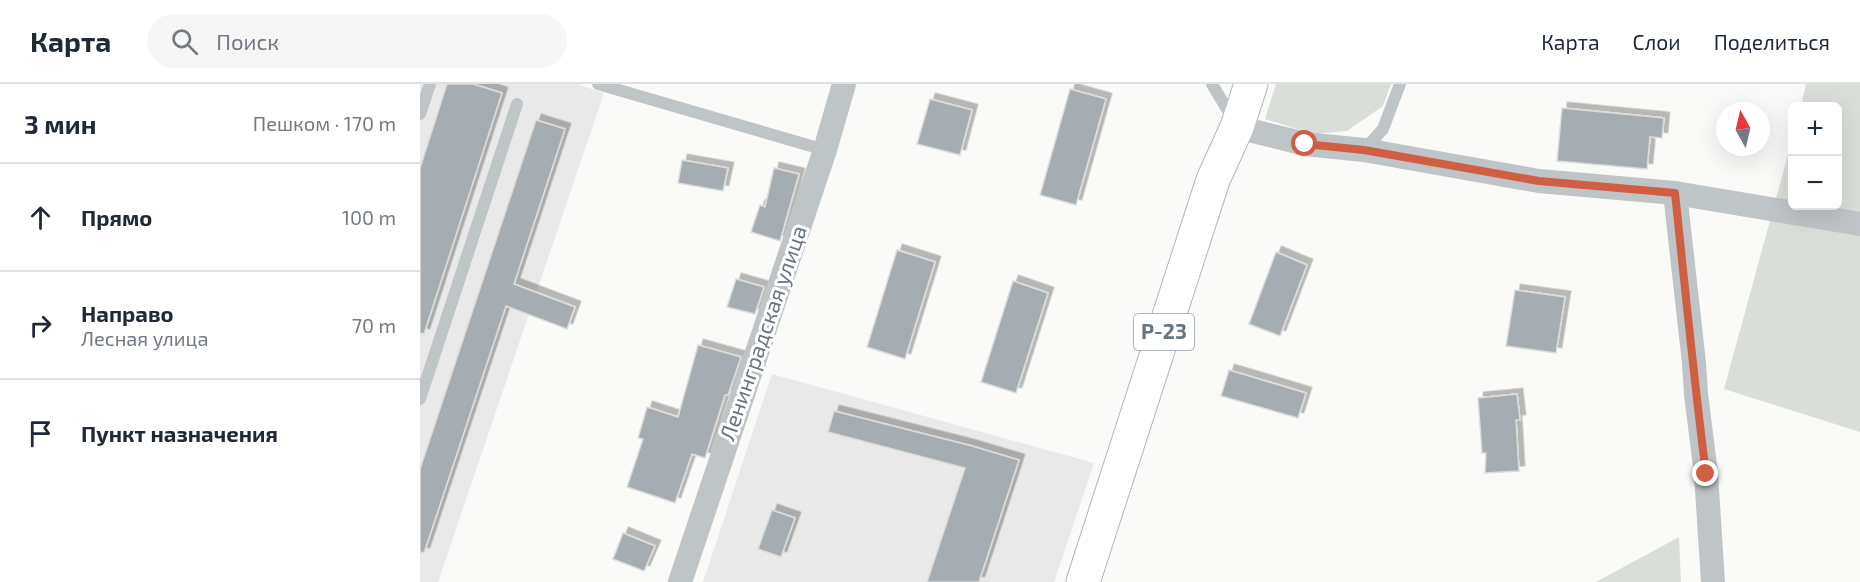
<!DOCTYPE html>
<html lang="ru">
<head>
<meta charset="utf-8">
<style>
	:root { --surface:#fff; --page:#f6f6f7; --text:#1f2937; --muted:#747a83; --line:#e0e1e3 }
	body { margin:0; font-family:"Exo 2",sans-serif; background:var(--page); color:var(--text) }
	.controls { position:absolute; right:18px; top:18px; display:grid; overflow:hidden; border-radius:9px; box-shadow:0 6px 24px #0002 }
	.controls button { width:54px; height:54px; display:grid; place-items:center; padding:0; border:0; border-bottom:2px solid var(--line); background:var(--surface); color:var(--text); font:30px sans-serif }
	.compass { position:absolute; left:1296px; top:18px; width:54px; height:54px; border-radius:50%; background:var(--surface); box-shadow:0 6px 24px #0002; rotate:352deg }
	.stop { position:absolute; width:18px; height:18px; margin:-14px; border:4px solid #d05e41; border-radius:50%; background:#fff }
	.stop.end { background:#d05e41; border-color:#fff; box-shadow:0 2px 6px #0008 }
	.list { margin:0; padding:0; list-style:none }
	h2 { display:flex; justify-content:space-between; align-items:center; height:78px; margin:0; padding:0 24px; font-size:26px }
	h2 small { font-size:20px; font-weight:400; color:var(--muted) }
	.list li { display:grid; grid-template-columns:39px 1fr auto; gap:18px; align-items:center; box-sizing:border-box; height:108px; padding:0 24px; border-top:2px solid var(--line) }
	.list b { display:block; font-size:22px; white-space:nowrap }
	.list p { margin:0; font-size:20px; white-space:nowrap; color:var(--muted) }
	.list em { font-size:20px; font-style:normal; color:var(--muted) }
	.icon { flex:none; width:33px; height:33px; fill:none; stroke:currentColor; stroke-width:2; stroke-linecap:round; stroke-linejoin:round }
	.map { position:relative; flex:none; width:1440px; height:498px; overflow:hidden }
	header { display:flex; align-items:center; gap:36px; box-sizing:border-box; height:84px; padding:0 30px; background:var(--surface); border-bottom:2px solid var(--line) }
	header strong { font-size:28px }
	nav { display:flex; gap:33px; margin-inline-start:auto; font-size:21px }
	.search { width:420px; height:54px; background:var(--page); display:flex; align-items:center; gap:15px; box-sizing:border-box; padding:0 21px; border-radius:33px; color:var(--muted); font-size:22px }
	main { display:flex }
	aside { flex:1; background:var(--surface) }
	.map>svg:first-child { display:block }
	.built { fill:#e8e9e8 }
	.green { fill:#daded8 }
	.building { fill:#a5adb2; stroke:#dcdcda; stroke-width:1.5; filter:url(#shadow) }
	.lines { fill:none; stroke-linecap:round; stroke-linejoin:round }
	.trunk-casing { stroke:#b3b7ba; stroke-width:35 }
	.service { stroke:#bfc4c7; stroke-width:12 }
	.minor { stroke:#bfc4c7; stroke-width:24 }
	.trunk { stroke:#fff; stroke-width:33 }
	.route { stroke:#d05e41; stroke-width:8 }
	.labels { text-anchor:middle; stroke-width:6; stroke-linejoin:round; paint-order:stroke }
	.shield { fill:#fff; stroke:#959fa5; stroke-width:1.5 }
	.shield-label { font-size:21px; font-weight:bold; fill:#67767f }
	.street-label { font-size:22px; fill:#67767f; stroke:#fff }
</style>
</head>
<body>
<header>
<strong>Карта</strong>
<div class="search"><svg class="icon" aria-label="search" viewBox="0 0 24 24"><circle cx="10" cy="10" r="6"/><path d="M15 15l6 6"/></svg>Поиск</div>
<nav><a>Карта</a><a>Слои</a><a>Поделиться</a></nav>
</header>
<main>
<aside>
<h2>3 мин<small>Пешком · 170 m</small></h2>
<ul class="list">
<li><svg class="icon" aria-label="ahead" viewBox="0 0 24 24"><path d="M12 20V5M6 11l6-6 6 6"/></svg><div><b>Прямо</b></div><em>100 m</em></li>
<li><svg class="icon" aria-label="right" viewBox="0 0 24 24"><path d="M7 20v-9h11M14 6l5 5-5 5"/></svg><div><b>Направо</b><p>Лесная улица</p></div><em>70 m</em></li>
<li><svg class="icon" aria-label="arrive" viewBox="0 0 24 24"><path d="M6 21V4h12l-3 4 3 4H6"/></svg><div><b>Пункт назначения</b></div></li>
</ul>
</aside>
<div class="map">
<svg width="1440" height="498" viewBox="0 0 1440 498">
	<defs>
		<filter id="shadow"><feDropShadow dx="5.5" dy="-5.5" stdDeviation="0" flood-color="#0004"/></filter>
	</defs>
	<rect width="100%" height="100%" fill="#fafaf8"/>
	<g class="built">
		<path d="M 0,0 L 156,0 L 184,9 L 18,498 L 0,498 Z"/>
		<path d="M 352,290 L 674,379 L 634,498 L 283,498 Z"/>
	</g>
	<g class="green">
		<path d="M 856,0 L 971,0 L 963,22 L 927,47 L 893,50 L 845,35 Z"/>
		<path d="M 1386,0 L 1440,0 L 1440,348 L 1304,305 L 1372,56 L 1372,122 L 1418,122 L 1418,22 L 1381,22 Z"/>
		<path d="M 1259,453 L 1261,498 L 1176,498 Z"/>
	</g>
	<g class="building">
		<path d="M 27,0 L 53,0 L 82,9 L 4,250 L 0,249 L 0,84 Z"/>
		<path d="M 650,5 L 686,15 L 656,121 L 620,111 Z"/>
		<path d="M 510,15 L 552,26 L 540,71 L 497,60 Z"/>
		<path d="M 1142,24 L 1244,34 L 1242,54 L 1230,53 L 1227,85 L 1137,77 Z"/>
		<path d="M 116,36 L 145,45 L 94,200 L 155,223 L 147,245 L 86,222 L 4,469 L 0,468 L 0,385 Z"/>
		<path d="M 262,76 L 308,84 L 303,107 L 258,99 Z"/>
		<path d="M 354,84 L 379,90 L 360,157 L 331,148 L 340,121 L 345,123 Z"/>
		<path d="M 477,166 L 515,178 L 485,275 L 447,263 Z"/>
		<path d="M 856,168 L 887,181 L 860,252 L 829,240 Z"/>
		<path d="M 316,195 L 344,203 L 335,230 L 307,223 Z"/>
		<path d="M 593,197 L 628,209 L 596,309 L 561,298 Z"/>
		<path d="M 1095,206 L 1145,213 L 1136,269 L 1086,262 Z"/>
		<path d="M 278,261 L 321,273 L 308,311 L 305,311 L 285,374 L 272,370 L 255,419 L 207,403 L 223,355 L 218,354 L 227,323 L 258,333 Z"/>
		<path d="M 809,286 L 886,309 L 878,334 L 801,312 Z"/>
		<path d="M 1097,310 L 1100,336 L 1096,336 L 1099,387 L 1065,389 L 1066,369 L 1062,369 L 1058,314 Z"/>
		<path d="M 414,327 L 552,362 L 599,376 L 559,498 L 507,498 L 545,384 L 408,348 Z"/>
		<path d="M 352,426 L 375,434 L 361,473 L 338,465 Z"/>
		<path d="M 203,449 L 235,462 L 224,487 L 193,475 Z"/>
	</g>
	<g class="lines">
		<g class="trunk-casing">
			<path id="trunk" d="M 663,498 L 793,96 L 817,43 L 831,0"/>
		</g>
		<g class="service">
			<path d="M 178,0 L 405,66"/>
			<path d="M 792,0 L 814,37"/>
			<path d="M 0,30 L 10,0"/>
			<path d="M 944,66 L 963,45 L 980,0"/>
			<path d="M 0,315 L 97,20"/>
		</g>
		<g class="minor">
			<path d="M 817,43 L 885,60 L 944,66 L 1119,97 L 1255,109 L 1440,140"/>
			<path d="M 1255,109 L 1274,279 L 1276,310 L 1286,390 L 1293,498"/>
			<path d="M 260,498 L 405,66 L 424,0"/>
		</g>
		<use href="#trunk" class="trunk"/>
	</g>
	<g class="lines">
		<path class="route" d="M 885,60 L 944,66 L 1119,97 L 1255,109 C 1265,203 1274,297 1286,390"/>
	</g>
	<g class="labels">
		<rect class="shield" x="714" y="230" width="60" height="36" rx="4.5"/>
		<g class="shield-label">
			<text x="744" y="255">Р-23</text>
		</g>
		<g class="street-label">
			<text transform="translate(343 249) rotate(-71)" y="8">Ленинградская улица</text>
		</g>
	</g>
</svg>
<div class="controls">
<button>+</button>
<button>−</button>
</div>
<svg class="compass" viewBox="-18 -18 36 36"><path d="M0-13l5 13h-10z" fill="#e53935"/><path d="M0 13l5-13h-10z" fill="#747a83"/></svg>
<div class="stop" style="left:885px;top:60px"></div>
<div class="stop end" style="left:1286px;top:390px"></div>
</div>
</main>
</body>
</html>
